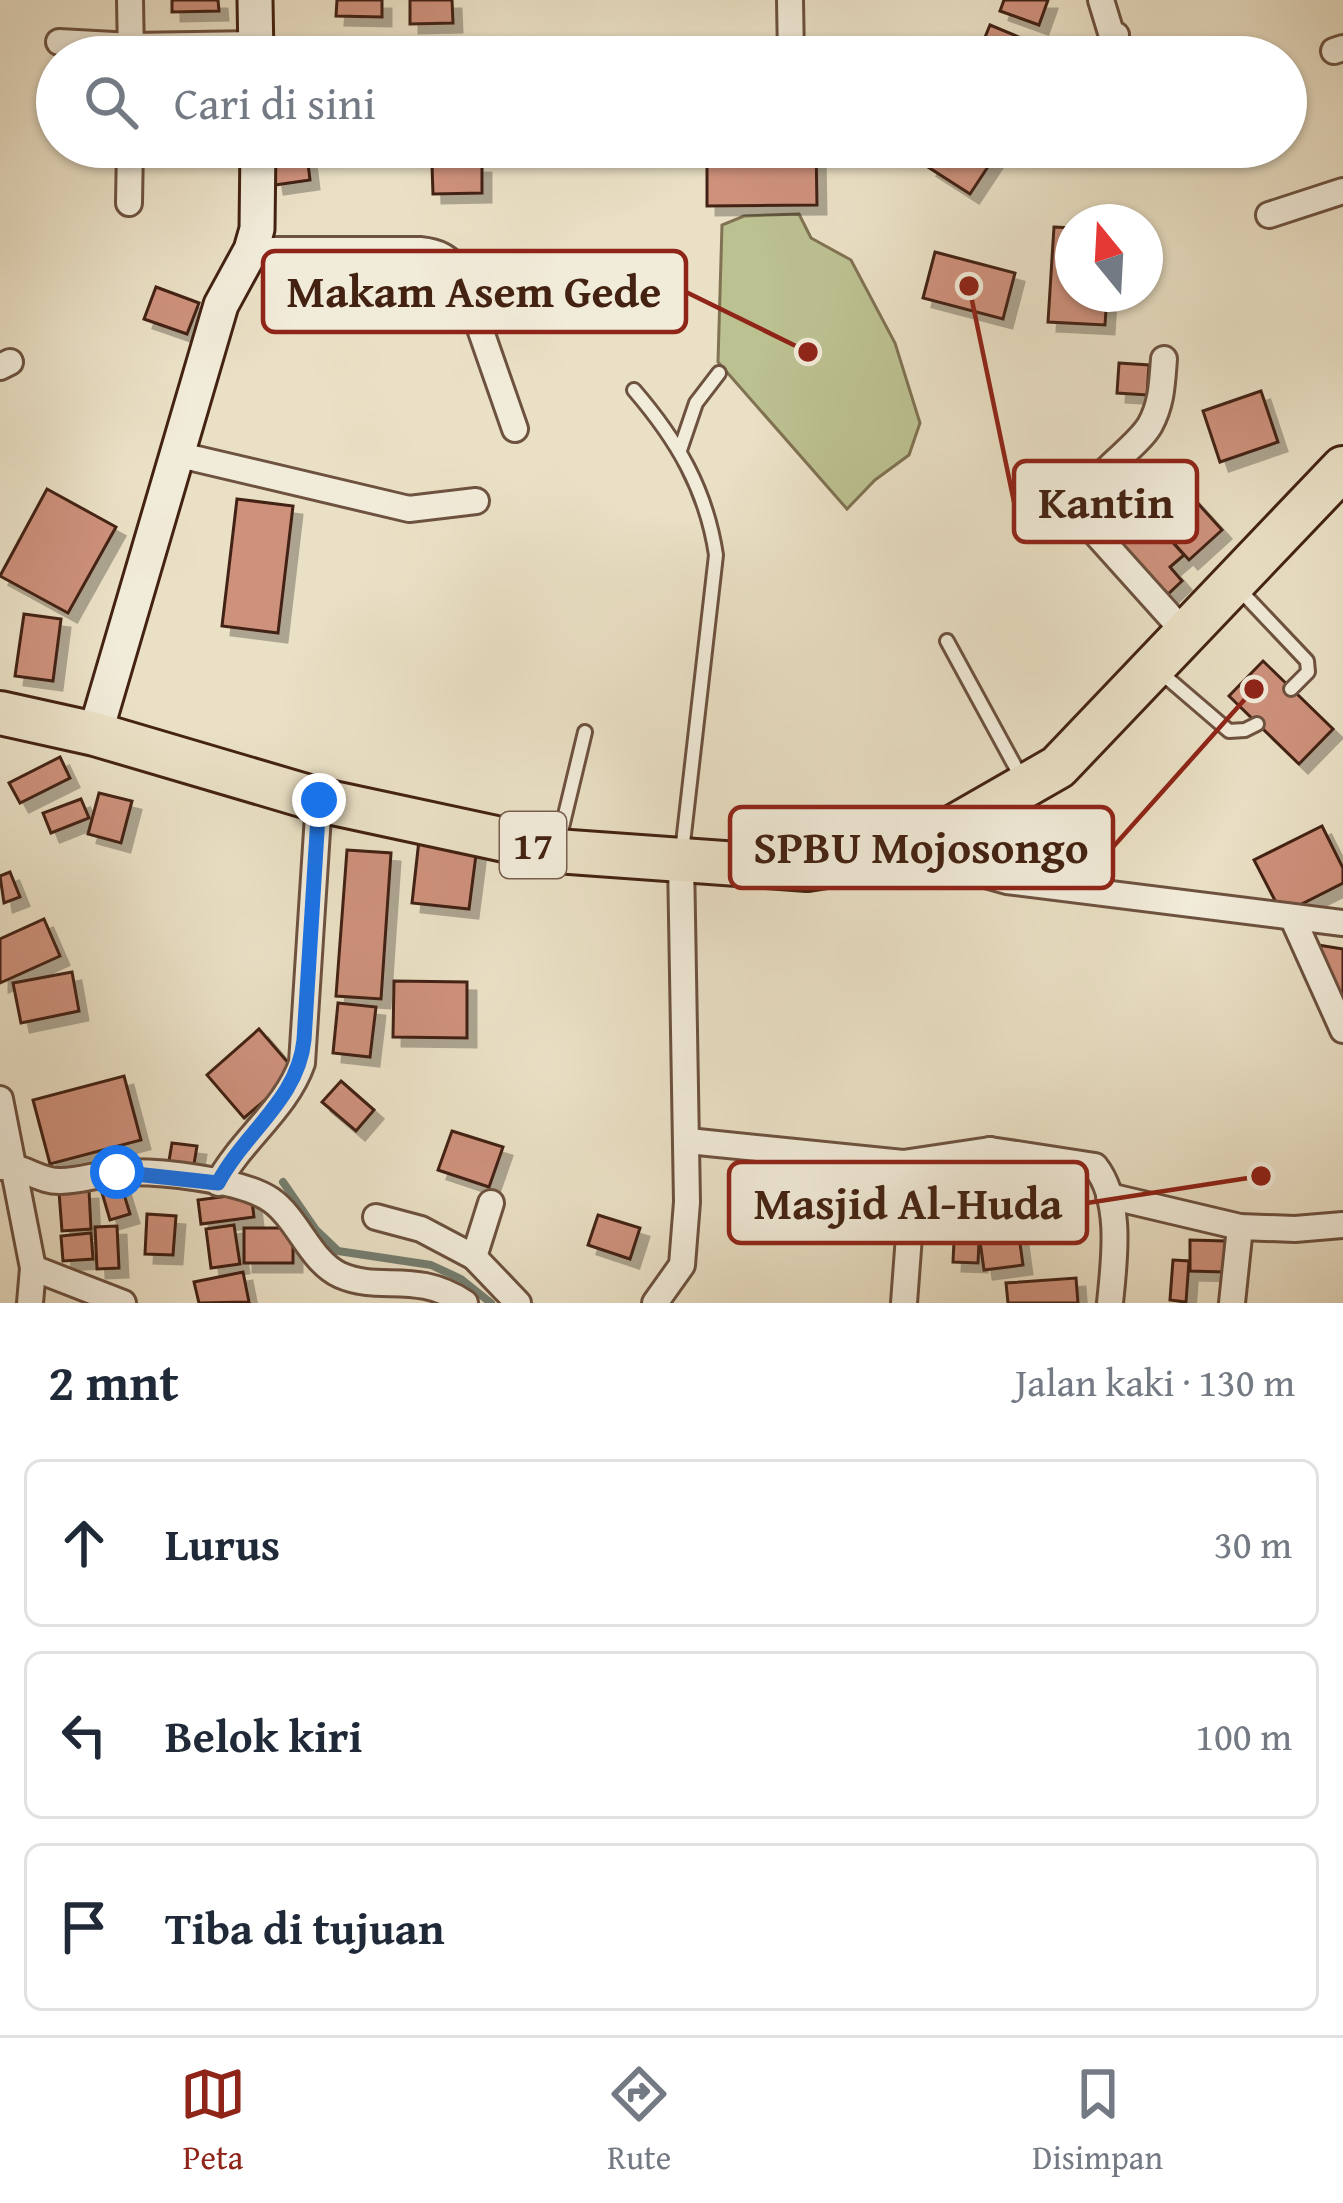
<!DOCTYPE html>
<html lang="id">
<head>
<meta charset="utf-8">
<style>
	:root { --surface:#fff; --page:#f6f6f7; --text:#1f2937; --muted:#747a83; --line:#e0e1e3; --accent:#8f2418 }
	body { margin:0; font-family:"Gentium Book Plus",serif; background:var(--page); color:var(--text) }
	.compass { position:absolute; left:1055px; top:204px; width:108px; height:108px; border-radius:50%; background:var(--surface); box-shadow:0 3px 9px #0004; rotate:342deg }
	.stop { position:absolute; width:36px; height:36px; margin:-27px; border:9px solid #1a73e8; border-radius:50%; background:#fff }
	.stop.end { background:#1a73e8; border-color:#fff; box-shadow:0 3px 12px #0008 }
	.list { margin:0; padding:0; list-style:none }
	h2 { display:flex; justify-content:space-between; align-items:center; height:156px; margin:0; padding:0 48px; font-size:51px }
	h2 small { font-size:39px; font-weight:400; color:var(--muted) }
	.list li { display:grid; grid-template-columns:78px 1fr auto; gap:36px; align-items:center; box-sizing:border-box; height:168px; margin:0 24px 24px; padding:0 24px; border:3px solid var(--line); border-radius:18px }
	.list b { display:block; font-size:45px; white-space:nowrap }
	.list em { font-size:39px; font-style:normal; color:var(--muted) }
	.icon { flex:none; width:66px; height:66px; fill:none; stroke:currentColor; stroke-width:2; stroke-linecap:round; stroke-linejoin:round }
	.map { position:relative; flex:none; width:1343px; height:1303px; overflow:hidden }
	.search { position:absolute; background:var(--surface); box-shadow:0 3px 9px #0004; left:36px; right:36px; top:36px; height:132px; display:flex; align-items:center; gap:30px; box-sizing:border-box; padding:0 42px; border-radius:66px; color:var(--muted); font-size:45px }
	.sheet { height:732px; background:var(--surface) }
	nav { display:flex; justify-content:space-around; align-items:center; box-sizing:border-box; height:168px; border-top:3px solid var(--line); background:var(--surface); font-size:33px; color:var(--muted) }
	nav a { display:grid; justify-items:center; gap:6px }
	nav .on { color:var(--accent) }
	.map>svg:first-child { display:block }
	.green { fill:#bcc191; stroke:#807252; stroke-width:3 }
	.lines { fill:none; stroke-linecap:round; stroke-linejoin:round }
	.stream { stroke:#767f70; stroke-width:8 }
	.building { fill:#ce917b; stroke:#432212; stroke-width:3; filter:url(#shadow) }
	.lane-casing { stroke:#6d523f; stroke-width:18 }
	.street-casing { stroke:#6d523f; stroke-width:30 }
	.secondary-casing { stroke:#432212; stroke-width:39 }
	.highway-casing { stroke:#432212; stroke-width:48 }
	.lane { stroke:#f1ebd9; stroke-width:12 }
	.street { stroke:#f1ebd9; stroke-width:24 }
	.secondary { stroke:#f1ebd9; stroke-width:33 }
	.highway { stroke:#eae0c5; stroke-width:42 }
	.route { stroke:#1a73e8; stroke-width:15 }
	.labels { text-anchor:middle; stroke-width:12; stroke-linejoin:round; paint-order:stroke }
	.shield { fill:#f1ebd9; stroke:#775e4e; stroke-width:3 }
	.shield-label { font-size:39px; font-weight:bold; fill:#432212 }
	.leader { fill:none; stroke:#8f2418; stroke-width:4.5 }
	.callout-dot { fill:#8f2418; stroke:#f1ebd9; stroke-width:4.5 }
	.callout { fill:#f1ebd9; stroke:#8f2418; stroke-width:4.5 }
	.callout-label { font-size:45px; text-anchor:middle; font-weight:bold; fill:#432212 }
</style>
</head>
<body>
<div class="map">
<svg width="1343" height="1303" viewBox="0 0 1343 1303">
	<defs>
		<filter id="shadow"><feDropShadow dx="9" dy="9" stdDeviation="0" flood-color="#0004"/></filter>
	</defs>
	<rect width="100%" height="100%" fill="#eae0c5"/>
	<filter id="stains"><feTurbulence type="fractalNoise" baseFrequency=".00167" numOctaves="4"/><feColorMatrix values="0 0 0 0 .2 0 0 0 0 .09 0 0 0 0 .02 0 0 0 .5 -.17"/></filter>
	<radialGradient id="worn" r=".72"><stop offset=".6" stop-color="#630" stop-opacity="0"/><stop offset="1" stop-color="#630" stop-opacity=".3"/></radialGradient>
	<path class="green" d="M 799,214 L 811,238 L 851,260 L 895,343 L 920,423 L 909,455 L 875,480 L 847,509 L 718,362 L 722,225 L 744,216 Z"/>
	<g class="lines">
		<path class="stream" d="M 283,1182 L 316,1230 L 338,1251 L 431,1265 L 461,1279 L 491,1303"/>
	</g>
	<g class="building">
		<path d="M 172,0 L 218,0 L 219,11 L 172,12 Z"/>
		<path d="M 337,0 L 382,0 L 382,17 L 336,16 Z"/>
		<path d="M 410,0 L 452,0 L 453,23 L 410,24 Z"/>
		<path d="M 1004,0 L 1048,0 L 1039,25 L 1000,11 Z"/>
		<path d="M 990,25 L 1026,40 L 1019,57 L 977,57 Z"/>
		<path d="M 755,42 L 756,57 L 710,57 L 709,46 Z"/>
		<path d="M 306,147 L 310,180 L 275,185 L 270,153 Z"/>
		<path d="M 707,147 L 816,147 L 817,205 L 707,206 Z"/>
		<path d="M 941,147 L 1001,147 L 970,194 L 928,167 Z"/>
		<path d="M 482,164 L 482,193 L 433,194 L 432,165 Z"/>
		<path d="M 1054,227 L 1073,228 L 1073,294 L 1107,294 L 1105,325 L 1048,322 Z"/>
		<path d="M 935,252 L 1015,273 L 1003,319 L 923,298 Z"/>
		<path d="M 156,287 L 199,303 L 187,334 L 144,319 Z"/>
		<path d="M 1119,363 L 1149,365 L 1147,395 L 1117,393 Z"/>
		<path d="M 1261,391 L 1278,442 L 1220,462 L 1203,411 Z"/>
		<path d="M 1164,466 L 1222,530 L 1189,560 L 1131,496 Z"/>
		<path d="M 47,489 L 116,527 L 68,613 L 0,576 Z"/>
		<path d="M 1131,496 L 1184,555 L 1170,567 L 1182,581 L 1167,595 L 1101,523 Z"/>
		<path d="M 237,499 L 293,506 L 278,633 L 222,626 Z"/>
		<path d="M 24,614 L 61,619 L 53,681 L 15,676 Z"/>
		<path d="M 1263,661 L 1333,729 L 1299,764 L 1229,696 Z"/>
		<path d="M 60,757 L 70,778 L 20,803 L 9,783 Z"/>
		<path d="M 99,793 L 132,801 L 121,843 L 88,834 Z"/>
		<path d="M 81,799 L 89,818 L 51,833 L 43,813 Z"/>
		<path d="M 1322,826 L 1343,868 L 1343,883 L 1282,914 L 1254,860 Z"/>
		<path d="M 419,840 L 477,847 L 469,909 L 412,903 Z"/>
		<path d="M 347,850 L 391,853 L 381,999 L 336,996 Z"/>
		<path d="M 10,872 L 20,897 L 4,903 L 0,876 Z"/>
		<path d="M 44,919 L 60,956 L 0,983 L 0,939 Z"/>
		<path d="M 1318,945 L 1343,949 L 1343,998 Z"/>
		<path d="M 72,972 L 79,1011 L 21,1023 L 13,983 Z"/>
		<path d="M 394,981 L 467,982 L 467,1038 L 393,1037 Z"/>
		<path d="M 338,1003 L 376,1007 L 370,1057 L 333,1053 Z"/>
		<path d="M 259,1029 L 297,1073 L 244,1118 L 207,1075 Z"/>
		<path d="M 124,1076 L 141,1140 L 50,1164 L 33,1100 Z"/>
		<path d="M 341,1081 L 374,1110 L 356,1131 L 322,1102 Z"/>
		<path d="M 452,1131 L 503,1147 L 489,1187 L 438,1170 Z"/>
		<path d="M 172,1143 L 197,1146 L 193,1170 L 168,1167 Z"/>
		<path d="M 120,1181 L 130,1214 L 110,1220 L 100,1186 Z"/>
		<path d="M 89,1190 L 91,1229 L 62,1231 L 59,1192 Z"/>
		<path d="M 251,1193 L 254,1217 L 201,1224 L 198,1200 Z"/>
		<path d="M 147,1214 L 176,1216 L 173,1255 L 145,1254 Z"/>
		<path d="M 598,1215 L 640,1228 L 630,1259 L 588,1245 Z"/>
		<path d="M 234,1225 L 240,1264 L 211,1268 L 206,1229 Z"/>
		<path d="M 117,1226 L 119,1268 L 97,1269 L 95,1227 Z"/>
		<rect x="244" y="1228" width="49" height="35"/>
		<path d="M 91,1233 L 93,1259 L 63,1261 L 61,1236 Z"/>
		<path d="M 1019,1236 L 1023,1265 L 984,1270 L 980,1241 Z"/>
		<path d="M 1190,1240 L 1225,1241 L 1224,1272 L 1190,1271 Z"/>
		<path d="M 954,1241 L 979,1241 L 978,1263 L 953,1262 Z"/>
		<path d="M 1173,1260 L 1189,1261 L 1186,1302 L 1170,1300 Z"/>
		<path d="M 243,1272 L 249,1302 L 199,1303 L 194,1282 Z"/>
		<path d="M 1076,1278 L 1078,1303 L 1008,1303 L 1006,1283 Z"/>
	</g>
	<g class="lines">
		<g class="lane-casing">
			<g id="lane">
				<path d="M 634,390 C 677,440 706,489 716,555 L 682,852"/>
				<path d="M 680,450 L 696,403 L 719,373"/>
				<path d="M 1237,587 L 1307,661 L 1308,672 L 1291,689"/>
				<path d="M 947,641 L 1021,777"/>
				<path d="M 1159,671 L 1229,731 L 1245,730 L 1257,724"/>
				<path d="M 558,844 L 585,732"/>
			</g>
		</g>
		<g class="street-casing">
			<g id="street">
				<path d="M 130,0 L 131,57"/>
				<path d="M 790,0 L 791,57"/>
				<path d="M 1101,0 L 1112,36 L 1116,35"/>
				<path d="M 59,42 L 132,46 L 256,44"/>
				<path d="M 1334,51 L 1343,48"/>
				<path d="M 129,203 L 130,147"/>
				<path d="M 1269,215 L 1343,191"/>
				<path d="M 251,250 L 420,250 C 439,252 448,257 460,271 L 515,429"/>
				<path d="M 1164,359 C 1162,383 1162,403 1150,425 C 1131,457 1070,483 1089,526 L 1186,634"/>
				<path d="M 0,367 L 10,362"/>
				<path d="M 180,455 L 409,509 L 476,501"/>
				<path d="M 908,853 L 1007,881 L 1343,923"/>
				<path d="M 1293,919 L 1343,1030"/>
				<path d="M 0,1099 L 33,1268 L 30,1303"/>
				<path d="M 688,1141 L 903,1163 L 990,1150 L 1095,1166 C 1123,1201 1114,1262 1110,1303"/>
				<path d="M 903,1163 L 909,1236 L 904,1303"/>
				<path d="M 0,1167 C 23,1164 38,1182 61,1181 C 80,1181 98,1174 116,1173 C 154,1170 240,1179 271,1200 C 298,1219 310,1261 340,1275 C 381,1293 416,1270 465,1303"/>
				<path d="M 218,1183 C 241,1140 286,1109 302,1063 L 319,800"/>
				<path d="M 1109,1196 L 1240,1227 L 1295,1229 L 1343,1225"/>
				<path d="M 376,1217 L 421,1229 L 474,1257 L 518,1303"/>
				<path d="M 988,1220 L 990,1150"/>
				<path d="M 474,1257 L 491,1203"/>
				<path d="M 33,1268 L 123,1303"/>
				<path d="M 655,1303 L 682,1265 L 687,1202 L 681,860"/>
				<path d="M 1232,1303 L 1240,1227"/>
			</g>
		</g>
		<g class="secondary-casing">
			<g id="secondary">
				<path d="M 255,0 L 256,57"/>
				<path d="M 95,734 L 221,305 L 251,250 L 257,229 L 258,147"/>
			</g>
		</g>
		<g class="highway-casing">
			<path id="highway" d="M 0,713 L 95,734 L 319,800 L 556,851 L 807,869 L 908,853 L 1058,767 L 1343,468"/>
		</g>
		<use href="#lane" class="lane"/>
		<use href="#street" class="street"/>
		<use href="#secondary" class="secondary"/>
		<use href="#highway" class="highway"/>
	</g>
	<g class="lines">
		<path class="route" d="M 117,1172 L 218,1183 C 245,1132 298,1099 304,1040 L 319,800"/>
	</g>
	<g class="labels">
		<rect class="shield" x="500" y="812" width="66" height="66" rx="9"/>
		<g class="shield-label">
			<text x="533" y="859">17</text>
		</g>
	</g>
	<path class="leader" d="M808 352L686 292M969 286L1014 502M1254 689L1113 847M1261 1176L1087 1203"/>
	<g class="callout-dot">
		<circle cx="808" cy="352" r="12"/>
		<circle cx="969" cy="286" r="12"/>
		<circle cx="1254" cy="689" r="12"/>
		<circle cx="1261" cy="1176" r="12"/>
	</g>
	<g class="callout">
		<rect x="263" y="251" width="423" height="81" rx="12"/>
		<rect x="1014" y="461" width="183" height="81" rx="12"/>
		<rect x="730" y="807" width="383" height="81" rx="12"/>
		<rect x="729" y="1162" width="358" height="81" rx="12"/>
	</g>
	<g class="callout-label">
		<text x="474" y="307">Makam Asem Gede</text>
		<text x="1106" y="518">Kantin</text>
		<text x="921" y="863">SPBU Mojosongo</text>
		<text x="908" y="1219">Masjid Al-Huda</text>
	</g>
	<rect width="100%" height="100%" filter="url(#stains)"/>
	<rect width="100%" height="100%" fill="url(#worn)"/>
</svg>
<svg class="compass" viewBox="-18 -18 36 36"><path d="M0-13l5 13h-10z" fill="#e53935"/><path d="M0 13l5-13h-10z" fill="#747a83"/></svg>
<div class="stop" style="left:117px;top:1172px"></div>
<div class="stop end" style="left:319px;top:800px"></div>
<div class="search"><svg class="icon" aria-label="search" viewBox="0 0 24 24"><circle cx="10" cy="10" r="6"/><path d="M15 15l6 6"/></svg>Cari di sini</div>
</div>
<section class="sheet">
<h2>2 mnt<small>Jalan kaki · 130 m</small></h2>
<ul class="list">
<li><svg class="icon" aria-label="ahead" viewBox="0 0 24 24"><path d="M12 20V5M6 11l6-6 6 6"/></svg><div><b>Lurus</b></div><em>30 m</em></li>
<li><svg class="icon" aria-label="left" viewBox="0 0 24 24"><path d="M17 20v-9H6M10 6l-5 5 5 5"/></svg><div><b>Belok kiri</b></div><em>100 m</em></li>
<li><svg class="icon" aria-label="arrive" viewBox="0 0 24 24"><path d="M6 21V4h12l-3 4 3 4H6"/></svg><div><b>Tiba di tujuan</b></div></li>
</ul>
</section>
<nav>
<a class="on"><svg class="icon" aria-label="map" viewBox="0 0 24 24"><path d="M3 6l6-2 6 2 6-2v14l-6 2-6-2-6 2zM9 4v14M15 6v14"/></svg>Peta</a>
<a><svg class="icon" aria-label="directions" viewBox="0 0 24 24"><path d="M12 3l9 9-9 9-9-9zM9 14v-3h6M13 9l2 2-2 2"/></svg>Rute</a>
<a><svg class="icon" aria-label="saved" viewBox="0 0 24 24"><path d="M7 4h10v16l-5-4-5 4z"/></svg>Disimpan</a>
</nav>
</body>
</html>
